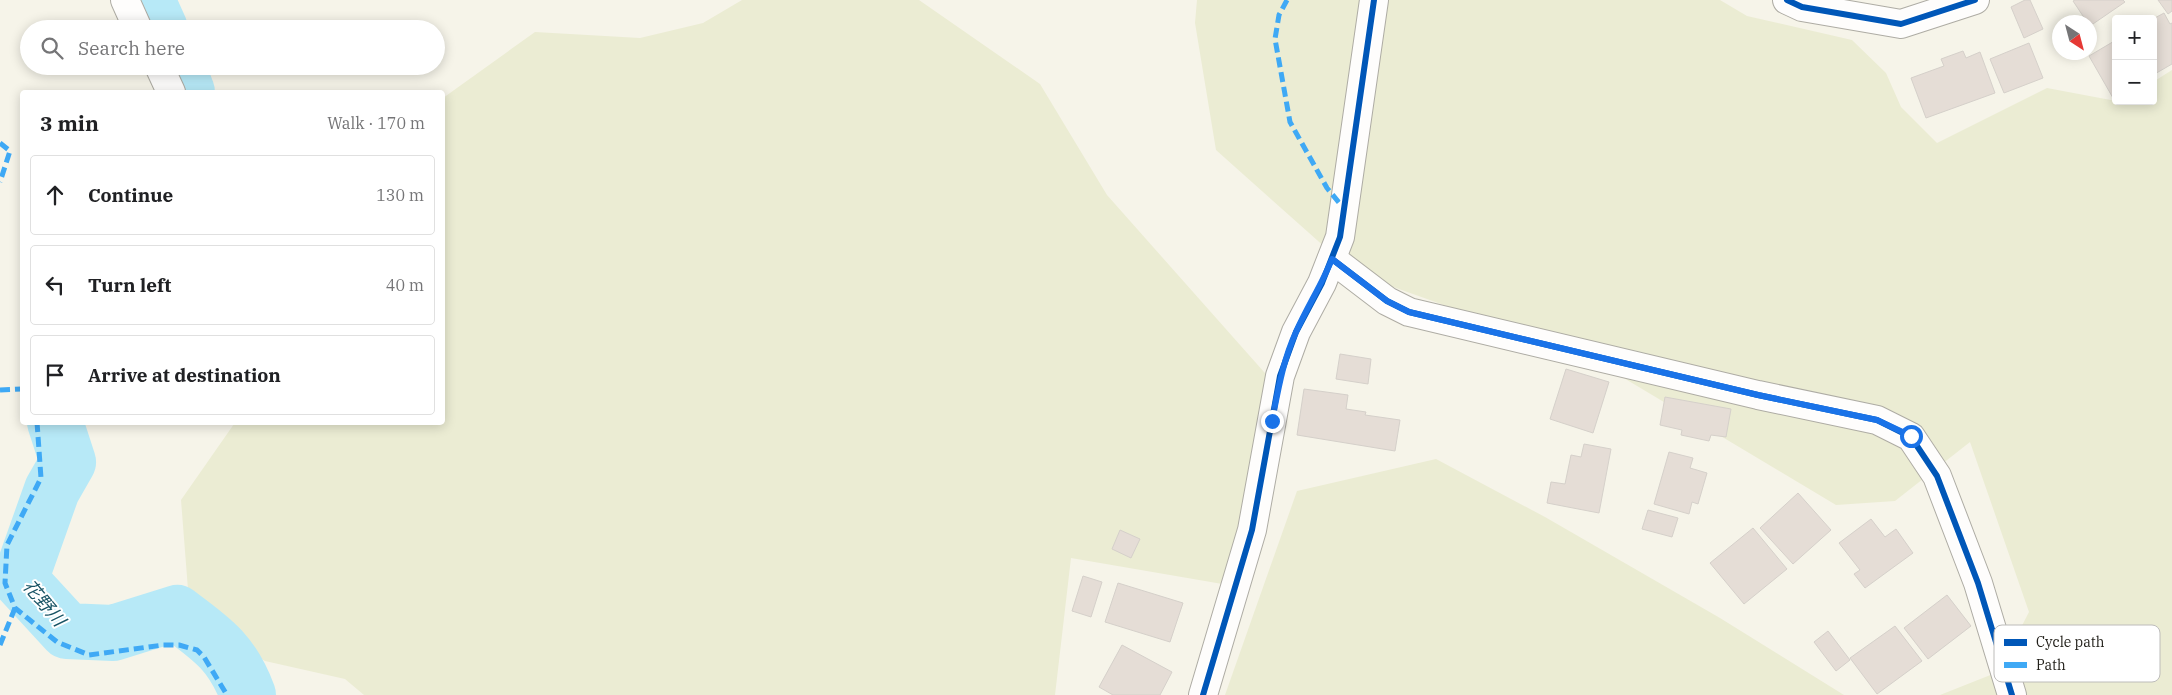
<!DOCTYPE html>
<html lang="en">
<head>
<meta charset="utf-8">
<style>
	:root { --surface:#fff; --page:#f6f6f6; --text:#202124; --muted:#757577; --line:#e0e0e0 }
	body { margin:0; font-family:"IBM Plex Serif","Noto Sans JP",serif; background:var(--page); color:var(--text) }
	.controls { position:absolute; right:15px; top:15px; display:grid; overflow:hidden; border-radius:5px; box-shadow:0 2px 12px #0003 }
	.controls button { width:45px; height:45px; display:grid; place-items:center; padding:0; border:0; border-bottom:1px solid var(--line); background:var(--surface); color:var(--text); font:25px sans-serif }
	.compass { position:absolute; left:2052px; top:15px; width:45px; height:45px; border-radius:50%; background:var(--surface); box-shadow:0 2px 12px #0003; rotate:144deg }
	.stop { position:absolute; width:15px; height:15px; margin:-11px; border:4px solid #1a73e8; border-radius:50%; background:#fff }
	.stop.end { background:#1a73e8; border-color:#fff; box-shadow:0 1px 5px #0008 }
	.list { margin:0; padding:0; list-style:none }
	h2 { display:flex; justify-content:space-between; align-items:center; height:65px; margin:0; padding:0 20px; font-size:21px }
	h2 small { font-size:16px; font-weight:400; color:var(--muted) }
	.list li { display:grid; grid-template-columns:32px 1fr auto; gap:15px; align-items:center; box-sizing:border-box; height:80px; margin:0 10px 10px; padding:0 10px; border:1px solid var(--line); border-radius:5px }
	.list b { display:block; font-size:19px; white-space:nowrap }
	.list em { font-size:16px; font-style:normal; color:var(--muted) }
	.icon { flex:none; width:28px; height:28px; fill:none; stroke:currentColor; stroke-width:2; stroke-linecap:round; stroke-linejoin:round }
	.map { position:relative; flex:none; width:2172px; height:695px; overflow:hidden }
	.search { position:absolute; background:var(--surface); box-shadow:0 2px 12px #0003; left:20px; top:20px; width:425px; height:55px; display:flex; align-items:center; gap:12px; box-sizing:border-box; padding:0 18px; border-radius:28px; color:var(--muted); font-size:19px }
	.panel { position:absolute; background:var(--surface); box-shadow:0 2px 12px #0003; left:20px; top:90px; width:425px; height:335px; border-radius:5px }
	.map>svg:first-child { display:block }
	.green { fill:#ebecd3 }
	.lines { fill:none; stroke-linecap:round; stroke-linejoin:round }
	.river { stroke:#b7e9f7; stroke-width:56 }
	.building { fill:#e5ddd6; stroke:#d5d0ca }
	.street-casing { stroke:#aeaca4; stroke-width:30 }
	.street { stroke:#fefdfc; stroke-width:28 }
	.quiet { stroke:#3fa9f5; stroke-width:5; stroke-dasharray:10 5; stroke-linecap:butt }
	.cycleway-casing { stroke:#fff; stroke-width:9 }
	.cycleway { stroke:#0057b8; stroke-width:6 }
	.route { stroke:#1a73e8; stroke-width:6 }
	.labels { text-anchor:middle; stroke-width:4; stroke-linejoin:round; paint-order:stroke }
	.water-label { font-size:18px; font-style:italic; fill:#185465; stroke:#fff }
	.key { fill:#fff; stroke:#bdbcba; stroke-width:1 }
	.key-label { font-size:14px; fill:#22201a }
</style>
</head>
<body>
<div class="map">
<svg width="2172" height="695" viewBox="0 0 2172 695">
	<rect width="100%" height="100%" fill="#f6f4e9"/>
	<g class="green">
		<path d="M 742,0 L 919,0 L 1040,84 L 1107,195 L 1279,389 L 1234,586 L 1071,558 L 1055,695 L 364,695 L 345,679 L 265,661 L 190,615 L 181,500 L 234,424 L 442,422 L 443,98 L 535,32 L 640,38 L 703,23 Z"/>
		<path d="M 1197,0 L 1720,0 L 1747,16 L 1852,40 L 1886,73 L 1901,107 L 1937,143 L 2047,88 L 2116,101 L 2153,101 L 2153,82 L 2172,70 L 2172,695 L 1940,695 L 1998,672 L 2029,612 L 1970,442 L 1895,501 L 1836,505 L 1587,356 L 1354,273 L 1216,150 L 1195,23 Z"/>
		<path d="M 1436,459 L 1545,517 L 1720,618 L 1844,695 L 1225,695 L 1297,491 Z"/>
	</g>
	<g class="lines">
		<g class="river">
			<path d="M 147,0 L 160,29"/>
			<path d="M 177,66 L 187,92"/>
			<path d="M 55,422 L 68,462 L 52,490 L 20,580 L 67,631 L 113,633 L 177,613 C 212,639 232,652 248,695"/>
		</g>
	</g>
	<g class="building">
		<path d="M 2025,0 L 2030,0 L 2043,29 L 2024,38 L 2011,7 Z"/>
		<path d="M 2075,0 L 2123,0 L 2125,2 L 2090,26 L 2090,22 L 2087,22 L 2073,1 Z"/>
		<path d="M 2158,0 L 2172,0 L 2172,11 L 2168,14 Z"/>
		<path d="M 2164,13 L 2170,24 L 2172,23 L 2172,64 L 2153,75 L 2153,19 Z"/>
		<path d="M 2116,40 L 2116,97 L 2113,98 L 2089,56 Z"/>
		<path d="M 2029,43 L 2043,78 L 2004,93 L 1990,59 Z"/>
		<path d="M 1963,51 L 1966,58 L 1980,52 L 1995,93 L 1926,118 L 1911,78 L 1944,66 L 1941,59 Z"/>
		<path d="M 1340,354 L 1371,359 L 1368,384 L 1336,379 Z"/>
		<path d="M 1566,369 L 1609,382 L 1593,433 L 1550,419 Z"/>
		<path d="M 1304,389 L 1348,395 L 1346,409 L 1366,412 L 1365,415 L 1400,420 L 1395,451 L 1297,435 Z"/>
		<path d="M 1665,397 L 1731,409 L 1726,437 L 1711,435 L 1709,441 L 1681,435 L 1682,430 L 1660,425 Z"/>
		<path d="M 1584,444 L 1611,449 L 1599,513 L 1547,503 L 1551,482 L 1565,484 L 1571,455 L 1581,457 Z"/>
		<path d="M 1669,452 L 1693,458 L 1690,468 L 1707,473 L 1698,504 L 1692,502 L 1689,514 L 1654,504 Z"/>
		<path d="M 1798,493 L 1831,530 L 1793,564 L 1760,528 Z"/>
		<path d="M 1648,510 L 1678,518 L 1672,537 L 1642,529 Z"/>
		<path d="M 1871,519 L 1885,537 L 1896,529 L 1913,553 L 1865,588 L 1854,574 L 1860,570 L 1839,543 Z"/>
		<path d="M 1753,528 L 1787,569 L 1744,604 L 1710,563 Z"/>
		<path d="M 1120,530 L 1140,539 L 1131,558 L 1112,549 Z"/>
		<path d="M 1083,576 L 1102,582 L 1091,617 L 1072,611 Z"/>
		<path d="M 1118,583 L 1183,603 L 1170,642 L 1105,622 Z"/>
		<path d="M 1947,595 L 1971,626 L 1928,659 L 1904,628 Z"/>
		<path d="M 1895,626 L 1922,661 L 1877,694 L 1850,658 Z"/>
		<path d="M 1828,631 L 1850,660 L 1836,671 L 1814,642 Z"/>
		<path d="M 1122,645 L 1172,672 L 1160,695 L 1113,695 L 1099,687 Z"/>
	</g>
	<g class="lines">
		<g class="street-casing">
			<g id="street">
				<path d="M 125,0 L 138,29"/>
				<path d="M 1787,0 L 1802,7 L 1901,24 L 1975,0"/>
				<path d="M 159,66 L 171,92"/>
				<path d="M 1332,259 L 1387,301 L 1409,312 L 1758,395 L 1877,420 L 1911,437 L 1937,476 L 1978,583 L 2012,695"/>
				<path d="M 1203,695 L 1252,530 L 1280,376 L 1296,332 L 1322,283 L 1340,237 L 1374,0"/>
			</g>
		</g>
		<use href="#street" class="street"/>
		<g class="quiet">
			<path d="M 1287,0 L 1279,15 L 1275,39 L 1290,122 L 1327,188 L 1345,210"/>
			<path d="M 0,143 L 10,151 L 0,182"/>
			<path d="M 0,390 L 22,389"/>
			<path d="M 37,422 L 41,478 L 7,545 L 5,583 L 15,608 L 57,642 L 89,655 L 163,645 L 179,645 L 197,650 L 204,657 L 227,695"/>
			<path d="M 0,645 L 15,608"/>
		</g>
		<g class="cycleway-casing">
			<g id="cycleway">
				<path d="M 1787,0 L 1802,7 L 1901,24 L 1975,0"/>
				<path d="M 1332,259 L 1387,301 L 1409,312 L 1758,395 L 1877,420 L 1911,437 L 1937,476 L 1978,583 L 2012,695"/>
				<path d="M 1203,695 L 1252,530 L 1280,376 L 1296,332 L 1322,283 L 1340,237 L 1374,0"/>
			</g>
		</g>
		<use href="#cycleway" class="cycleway"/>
	</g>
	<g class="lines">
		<path class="route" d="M 1272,421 C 1278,391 1283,360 1296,332 C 1307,307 1322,284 1332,259 L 1387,301 L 1409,312 L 1758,395 L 1877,420 L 1911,436"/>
	</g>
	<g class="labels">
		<g class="water-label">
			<text transform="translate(44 603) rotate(50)" y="6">花野川</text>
		</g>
	</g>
	<rect x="1994" y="625" width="166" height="57" rx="8" class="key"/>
	<rect x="2004" y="639" width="23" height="7" fill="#0057b8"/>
	<rect x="2004" y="662" width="23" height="6" fill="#3fa9f5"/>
	<g class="key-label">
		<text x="2036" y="647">Cycle path</text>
		<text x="2036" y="670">Path</text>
	</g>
</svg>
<div class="controls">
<button>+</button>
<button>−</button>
</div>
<svg class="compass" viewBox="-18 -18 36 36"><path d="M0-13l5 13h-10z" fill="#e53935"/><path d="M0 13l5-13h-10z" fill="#757577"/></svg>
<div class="stop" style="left:1911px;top:436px"></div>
<div class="stop end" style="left:1272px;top:421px"></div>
<div class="search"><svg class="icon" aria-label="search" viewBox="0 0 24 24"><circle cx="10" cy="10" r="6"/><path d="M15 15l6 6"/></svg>Search here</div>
<section class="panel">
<h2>3 min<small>Walk · 170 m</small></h2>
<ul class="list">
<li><svg class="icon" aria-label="ahead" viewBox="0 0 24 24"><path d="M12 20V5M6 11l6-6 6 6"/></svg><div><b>Continue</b></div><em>130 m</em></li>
<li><svg class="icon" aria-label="left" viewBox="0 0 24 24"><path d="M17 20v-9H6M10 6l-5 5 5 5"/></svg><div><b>Turn left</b></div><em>40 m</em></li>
<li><svg class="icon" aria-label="arrive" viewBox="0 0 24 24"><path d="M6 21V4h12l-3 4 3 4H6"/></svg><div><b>Arrive at destination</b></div></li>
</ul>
</section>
</div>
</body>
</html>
